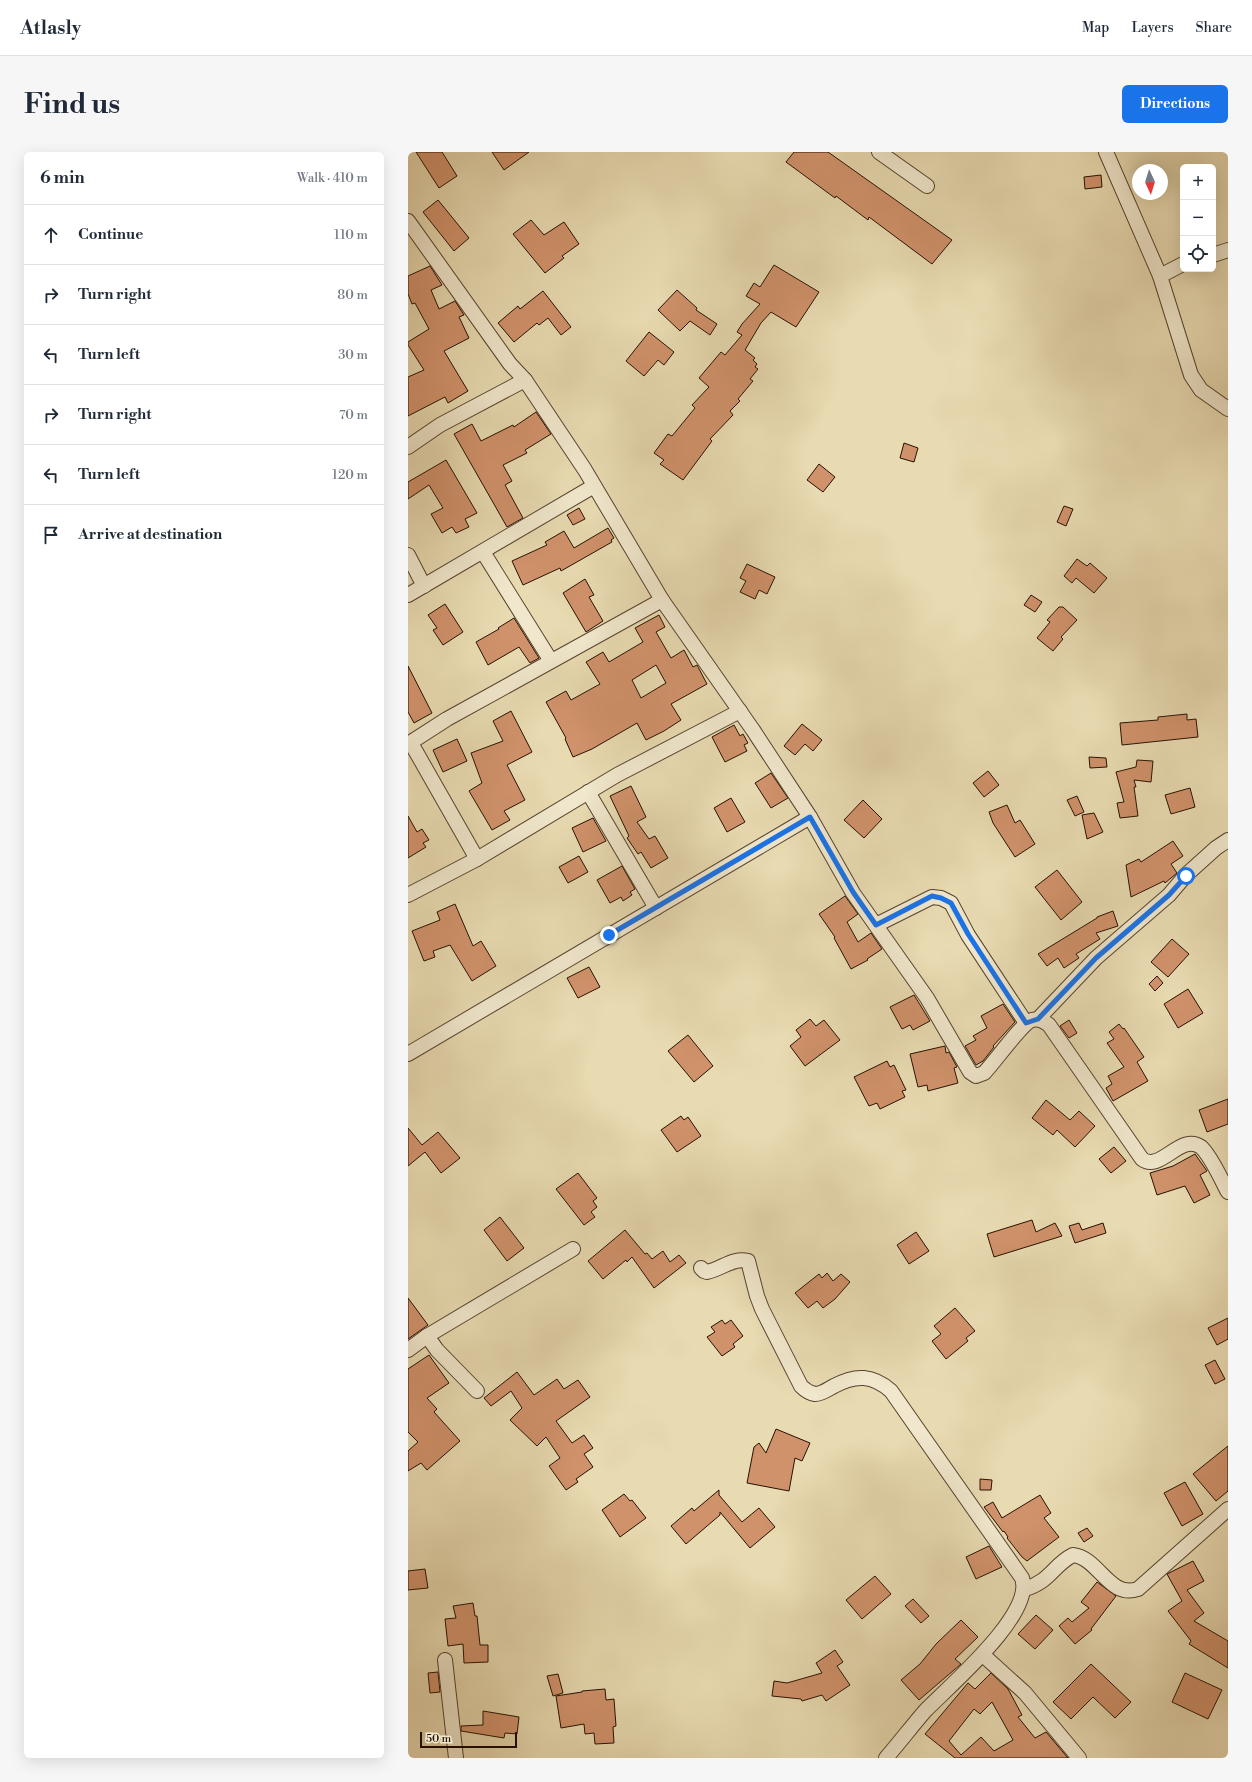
<!DOCTYPE html>
<html lang="en">
<head>
<meta charset="utf-8">
<style>
	:root { --surface:#fff; --page:#f6f6f7; --text:#1f2937; --muted:#747a83; --line:#e0e1e3; --accent:#1a73e8 }
	body { margin:0; font-family:"Libre Bodoni",serif; background:var(--page); color:var(--text) }
	.controls { position:absolute; right:12px; top:12px; display:grid; overflow:hidden; border-radius:6px; box-shadow:0 4px 16px #0002 }
	.controls button { width:36px; height:36px; display:grid; place-items:center; padding:0; border:0; border-bottom:1px solid var(--line); background:var(--surface); color:var(--text); font:20px sans-serif }
	.compass { position:absolute; left:724px; top:12px; width:36px; height:36px; border-radius:50%; background:var(--surface); box-shadow:0 4px 16px #0002; rotate:176deg }
	.scale { position:absolute; left:12px; bottom:10px; width:97px; box-sizing:border-box; padding-left:4px; border:2px solid #271101; border-top:0; font-size:11px; line-height:14px; white-space:nowrap; color:#271101; -webkit-text-stroke:3px #f0e7cc; paint-order:stroke }
	.stop { position:absolute; width:12px; height:12px; margin:-9px; border:3px solid #1a73e8; border-radius:50%; background:#fff }
	.stop.end { background:#1a73e8; border-color:#fff; box-shadow:0 1px 4px #0008 }
	.list { margin:0; padding:0; list-style:none }
	h2 { display:flex; justify-content:space-between; align-items:center; height:52px; margin:0; padding:0 16px; font-size:17px }
	h2 small { font-size:13px; font-weight:400; color:var(--muted) }
	.list li { display:grid; grid-template-columns:26px 1fr auto; gap:12px; align-items:center; box-sizing:border-box; height:60px; padding:0 16px; border-top:1px solid var(--line) }
	.list b { display:block; font-size:15px; white-space:nowrap }
	.list em { font-size:13px; font-style:normal; color:var(--muted) }
	.icon { flex:none; width:22px; height:22px; fill:none; stroke:currentColor; stroke-width:2; stroke-linecap:round; stroke-linejoin:round }
	.map { position:relative; flex:none; width:820px; height:1606px; overflow:hidden; border-radius:6px }
	header { display:flex; align-items:center; gap:24px; box-sizing:border-box; height:56px; padding:0 20px; background:var(--surface); border-bottom:1px solid var(--line) }
	header strong { font-size:19px }
	nav { display:flex; gap:22px; margin-inline-start:auto; font-size:14px }
	.intro { display:flex; align-items:center; justify-content:space-between; box-sizing:border-box; height:96px; padding:0 24px }
	h1 { margin:0; font-size:28px }
	.button { padding:10px 18px; border-radius:6px; background:var(--accent); color:#fff; font-size:14px; font-weight:700 }
	main { display:flex; gap:24px; padding:0 24px }
	aside { flex:1; background:var(--surface); border-radius:6px; box-shadow:0 4px 16px #0002 }
	.map>svg:first-child { display:block }
	.building { fill:#d0926b; stroke:#271101; fill-rule:evenodd }
	.lines { fill:none; stroke-linecap:round; stroke-linejoin:round }
	.street-casing { stroke:#57432d; stroke-width:16 }
	.street { stroke:#f0e7cc; stroke-width:14 }
	.route { stroke:#1a73e8; stroke-width:5 }
</style>
</head>
<body>
<header>
<strong>Atlasly</strong>
<nav><a>Map</a><a>Layers</a><a>Share</a></nav>
</header>
<div class="intro"><h1>Find us</h1><a class="button">Directions</a></div>
<main>
<aside>
<h2>6 min<small>Walk · 410 m</small></h2>
<ul class="list">
<li><svg class="icon" aria-label="ahead" viewBox="0 0 24 24"><path d="M12 20V5M6 11l6-6 6 6"/></svg><div><b>Continue</b></div><em>110 m</em></li>
<li><svg class="icon" aria-label="right" viewBox="0 0 24 24"><path d="M7 20v-9h11M14 6l5 5-5 5"/></svg><div><b>Turn right</b></div><em>80 m</em></li>
<li><svg class="icon" aria-label="left" viewBox="0 0 24 24"><path d="M17 20v-9H6M10 6l-5 5 5 5"/></svg><div><b>Turn left</b></div><em>30 m</em></li>
<li><svg class="icon" aria-label="right" viewBox="0 0 24 24"><path d="M7 20v-9h11M14 6l5 5-5 5"/></svg><div><b>Turn right</b></div><em>70 m</em></li>
<li><svg class="icon" aria-label="left" viewBox="0 0 24 24"><path d="M17 20v-9H6M10 6l-5 5 5 5"/></svg><div><b>Turn left</b></div><em>120 m</em></li>
<li><svg class="icon" aria-label="arrive" viewBox="0 0 24 24"><path d="M6 21V4h12l-3 4 3 4H6"/></svg><div><b>Arrive at destination</b></div></li>
</ul>
</aside>
<div class="map">
<svg width="820" height="1606" viewBox="0 0 820 1606">
	<rect width="100%" height="100%" fill="#e8dab1"/>
	<filter id="stains"><feTurbulence type="fractalNoise" baseFrequency=".005" numOctaves="4"/><feColorMatrix values="0 0 0 0 .2 0 0 0 0 .09 0 0 0 0 .02 0 0 0 .5 -.17"/></filter>
	<radialGradient id="worn" r=".72"><stop offset=".6" stop-color="#630" stop-opacity="0"/><stop offset="1" stop-color="#630" stop-opacity=".3"/></radialGradient>
	<g class="building">
		<path d="M 8,0 L 34,0 L 49,24 L 31,36 Z"/>
		<path d="M 84,0 L 121,0 L 96,18 Z"/>
		<path d="M 386,0 L 420,0 L 544,88 L 524,112 L 461,65 L 460,68 L 428,44 L 427,46 L 378,10 Z"/>
		<path d="M 693,23 L 694,35 L 677,37 L 676,25 Z"/>
		<path d="M 30,48 L 61,86 L 46,99 L 15,60 Z"/>
		<path d="M 123,68 L 136,83 L 156,70 L 171,92 L 154,104 L 156,106 L 137,121 L 105,82 Z"/>
		<path d="M 366,113 L 411,140 L 388,175 L 363,160 L 353,171 L 337,198 L 347,206 L 345,208 L 349,212 L 347,215 L 350,217 L 342,227 L 345,229 L 330,247 L 332,249 L 322,259 L 325,263 L 302,287 L 304,289 L 275,328 L 252,312 L 256,308 L 246,301 L 260,282 L 264,284 L 287,256 L 284,253 L 301,235 L 291,226 L 313,200 L 317,203 L 334,183 L 329,180 L 334,172 L 352,152 L 338,144 L 346,131 L 352,135 Z"/>
		<path d="M 22,114 L 34,133 L 23,138 L 31,157 L 47,149 L 56,163 L 51,165 L 61,186 L 36,199 L 60,239 L 40,251 L 37,245 L 0,264 L 0,225 L 16,218 L 0,193 L 0,190 L 21,177 L 7,151 L 4,152 L 0,142 L 0,124 Z"/>
		<path d="M 269,138 L 289,156 L 288,158 L 309,172 L 302,183 L 282,169 L 272,179 L 250,158 Z"/>
		<path d="M 135,139 L 163,175 L 153,183 L 140,166 L 131,173 L 129,171 L 106,190 L 90,171 L 110,154 L 112,157 Z"/>
		<path d="M 241,180 L 266,200 L 256,213 L 250,208 L 236,224 L 218,209 Z"/>
		<path d="M 128,260 L 143,282 L 117,298 L 119,301 L 95,313 L 104,329 L 97,333 L 115,366 L 99,375 L 46,282 L 64,272 L 73,289 L 105,273 L 106,275 Z"/>
		<path d="M 496,291 L 510,296 L 506,310 L 492,306 Z"/>
		<path d="M 38,308 L 69,361 L 57,367 L 61,375 L 48,381 L 44,375 L 34,381 L 23,362 L 35,356 L 21,333 L 0,347 L 0,330 Z"/>
		<path d="M 411,312 L 427,325 L 415,340 L 399,328 Z"/>
		<path d="M 656,354 L 665,357 L 658,374 L 649,370 Z"/>
		<path d="M 171,356 L 177,367 L 165,373 L 159,363 Z"/>
		<path d="M 200,376 L 206,386 L 203,388 L 204,390 L 153,419 L 152,416 L 115,433 L 104,409 L 139,393 L 137,390 L 156,379 L 166,396 Z"/>
		<path d="M 669,407 L 679,414 L 682,411 L 699,426 L 686,441 L 668,426 L 664,431 L 656,424 Z"/>
		<path d="M 339,412 L 367,425 L 359,442 L 351,438 L 347,447 L 332,440 L 338,429 L 332,426 Z"/>
		<path d="M 177,427 L 186,443 L 181,445 L 195,469 L 178,480 L 155,441 Z"/>
		<path d="M 623,443 L 634,450 L 627,460 L 616,453 Z"/>
		<path d="M 37,452 L 55,480 L 35,493 L 25,478 L 29,476 L 20,463 Z"/>
		<path d="M 651,455 L 655,455 L 669,468 L 653,485 L 655,487 L 645,499 L 629,486 L 642,470 L 639,468 Z"/>
		<path d="M 251,463 L 257,475 L 248,480 L 263,506 L 276,498 L 285,515 L 289,513 L 299,532 L 263,552 L 273,568 L 256,579 L 238,588 L 229,571 L 184,597 L 165,605 L 157,587 L 158,586 L 138,550 L 158,539 L 163,548 L 192,532 L 178,510 L 195,500 L 201,510 L 235,490 L 227,476 ZM 248,513 L 258,531 L 233,546 L 224,528 Z"/>
		<path d="M 106,466 L 131,506 L 122,511 L 111,495 L 80,513 L 68,490 L 91,477 L 90,476 Z"/>
		<path d="M 0,514 L 24,561 L 6,571 L 0,560 Z"/>
		<path d="M 103,559 L 124,600 L 99,613 L 117,648 L 96,659 L 102,668 L 84,678 L 61,639 L 74,631 L 63,601 L 95,589 L 85,569 Z"/>
		<path d="M 779,562 L 779,568 L 788,567 L 790,585 L 714,593 L 712,571 L 750,568 L 750,565 Z"/>
		<path d="M 394,572 L 414,588 L 405,599 L 397,592 L 387,603 L 376,594 Z"/>
		<path d="M 326,573 L 332,584 L 335,582 L 340,591 L 336,593 L 339,599 L 317,610 L 304,585 Z"/>
		<path d="M 49,587 L 59,609 L 35,620 L 25,598 Z"/>
		<path d="M 681,605 L 698,606 L 699,615 L 682,616 Z"/>
		<path d="M 729,608 L 745,609 L 743,630 L 726,628 L 728,635 L 726,635 L 730,664 L 712,666 L 709,651 L 716,650 L 708,620 L 728,615 Z"/>
		<path d="M 580,619 L 591,633 L 576,645 L 565,631 Z"/>
		<path d="M 363,621 L 380,646 L 363,656 L 347,631 Z"/>
		<path d="M 223,634 L 238,665 L 229,670 L 241,687 L 247,684 L 260,706 L 243,716 L 233,700 L 230,702 L 219,686 L 221,684 L 202,644 Z"/>
		<path d="M 782,636 L 787,655 L 763,662 L 757,643 Z"/>
		<path d="M 669,644 L 676,660 L 667,664 L 659,648 Z"/>
		<path d="M 323,646 L 337,670 L 319,680 L 306,656 Z"/>
		<path d="M 455,648 L 474,667 L 456,686 L 436,668 Z"/>
		<path d="M 599,653 L 607,671 L 612,668 L 627,692 L 607,705 L 585,671 L 581,660 Z"/>
		<path d="M 686,661 L 695,680 L 679,687 L 674,663 Z"/>
		<path d="M 0,664 L 9,680 L 14,677 L 21,688 L 15,691 L 18,695 L 0,706 Z"/>
		<path d="M 185,666 L 198,689 L 175,700 L 164,676 Z"/>
		<path d="M 765,689 L 775,704 L 763,712 L 769,721 L 757,731 L 756,729 L 723,745 L 718,713 L 731,707 L 733,710 Z"/>
		<path d="M 171,704 L 180,720 L 160,731 L 151,715 Z"/>
		<path d="M 214,714 L 227,737 L 222,740 L 224,743 L 215,749 L 213,745 L 202,751 L 189,728 Z"/>
		<path d="M 649,718 L 674,750 L 653,768 L 627,735 Z"/>
		<path d="M 437,744 L 450,762 L 439,770 L 450,790 L 463,781 L 474,797 L 459,807 L 460,808 L 443,817 L 426,786 L 427,785 L 411,762 Z"/>
		<path d="M 47,752 L 65,794 L 73,789 L 88,814 L 64,829 L 42,793 L 25,799 L 27,805 L 16,809 L 4,779 L 32,768 L 29,760 Z"/>
		<path d="M 705,759 L 710,774 L 688,781 L 692,787 L 668,802 L 671,806 L 656,816 L 650,806 L 639,814 L 630,802 L 689,766 L 689,765 Z"/>
		<path d="M 764,787 L 781,802 L 760,825 L 743,810 Z"/>
		<path d="M 181,815 L 192,835 L 170,846 L 159,826 Z"/>
		<path d="M 749,824 L 755,831 L 747,839 L 741,832 Z"/>
		<path d="M 780,837 L 795,861 L 770,876 L 756,852 Z"/>
		<path d="M 506,843 L 522,869 L 505,878 L 502,873 L 494,877 L 482,855 Z"/>
		<path d="M 595,852 L 607,870 L 585,894 L 586,895 L 575,909 L 568,913 L 557,894 L 568,888 L 565,884 L 579,876 L 573,864 Z"/>
		<path d="M 402,867 L 408,874 L 416,868 L 432,888 L 397,914 L 382,894 L 393,885 L 388,878 Z"/>
		<path d="M 661,868 L 669,881 L 661,886 L 652,874 Z"/>
		<path d="M 711,872 L 715,877 L 716,876 L 736,905 L 729,910 L 740,929 L 705,949 L 698,936 L 704,932 L 700,924 L 716,915 L 699,891 L 706,887 L 701,880 Z"/>
		<path d="M 280,883 L 305,914 L 286,930 L 260,899 Z"/>
		<path d="M 537,894 L 538,901 L 541,900 L 549,915 L 546,916 L 550,931 L 520,939 L 519,933 L 510,935 L 502,902 Z"/>
		<path d="M 479,909 L 482,915 L 486,913 L 498,938 L 494,939 L 497,945 L 472,957 L 469,951 L 461,954 L 446,925 Z"/>
		<path d="M 820,947 L 820,972 L 799,980 L 791,958 Z"/>
		<path d="M 638,948 L 662,968 L 671,959 L 687,974 L 667,995 L 649,978 L 645,983 L 624,966 Z"/>
		<path d="M 273,964 L 276,968 L 280,965 L 293,984 L 269,1000 L 253,978 Z"/>
		<path d="M 0,976 L 14,993 L 30,980 L 52,1006 L 33,1021 L 17,1000 L 0,1014 Z"/>
		<path d="M 706,995 L 718,1009 L 703,1021 L 691,1007 Z"/>
		<path d="M 787,1002 L 799,1019 L 792,1023 L 802,1043 L 786,1051 L 777,1034 L 749,1043 L 742,1021 L 765,1014 Z"/>
		<path d="M 170,1021 L 189,1046 L 185,1049 L 189,1055 L 183,1060 L 187,1065 L 176,1073 L 148,1037 Z"/>
		<path d="M 92,1065 L 116,1096 L 99,1109 L 76,1078 Z"/>
		<path d="M 624,1068 L 628,1080 L 647,1071 L 654,1084 L 586,1105 L 579,1082 Z"/>
		<path d="M 671,1071 L 674,1078 L 695,1071 L 698,1081 L 667,1091 L 661,1074 Z"/>
		<path d="M 217,1078 L 237,1102 L 239,1101 L 244,1107 L 255,1099 L 262,1110 L 271,1103 L 278,1111 L 246,1136 L 224,1105 L 219,1110 L 218,1108 L 195,1127 L 180,1109 Z"/>
		<path d="M 508,1080 L 521,1099 L 501,1112 L 489,1093 Z"/>
		<path d="M 419,1121 L 425,1129 L 433,1122 L 442,1130 L 427,1147 L 415,1156 L 409,1149 L 400,1156 L 387,1141 L 411,1122 L 414,1126 Z"/>
		<path d="M 0,1146 L 20,1173 L 0,1187 Z"/>
		<path d="M 547,1156 L 567,1179 L 558,1186 L 560,1189 L 538,1207 L 524,1189 L 533,1182 L 526,1174 Z"/>
		<path d="M 820,1166 L 820,1187 L 809,1193 L 800,1176 Z"/>
		<path d="M 314,1168 L 317,1172 L 323,1168 L 335,1184 L 325,1192 L 327,1195 L 314,1204 L 299,1185 L 307,1180 L 303,1175 Z"/>
		<path d="M 21,1203 L 41,1231 L 19,1246 L 29,1257 L 26,1260 L 52,1289 L 19,1318 L 13,1311 L 0,1319 L 0,1299 L 10,1290 L 0,1280 L 0,1217 Z"/>
		<path d="M 807,1208 L 817,1227 L 807,1232 L 797,1213 Z"/>
		<path d="M 109,1220 L 126,1243 L 149,1227 L 156,1237 L 170,1228 L 182,1245 L 148,1269 L 164,1291 L 176,1283 L 185,1296 L 176,1302 L 185,1315 L 168,1327 L 170,1330 L 158,1338 L 141,1314 L 152,1306 L 138,1285 L 129,1294 L 102,1268 L 114,1256 L 103,1239 L 83,1254 L 76,1246 Z"/>
		<path d="M 368,1277 L 402,1291 L 394,1309 L 387,1306 L 381,1339 L 339,1331 L 346,1295 L 351,1291 L 358,1301 Z"/>
		<path d="M 820,1294 L 820,1339 L 808,1349 L 785,1322 Z"/>
		<path d="M 572,1327 L 584,1328 L 583,1338 L 572,1338 Z"/>
		<path d="M 777,1330 L 795,1362 L 774,1374 L 756,1341 Z"/>
		<path d="M 311,1338 L 311,1343 L 334,1370 L 351,1356 L 367,1375 L 342,1396 L 312,1360 L 312,1363 L 278,1392 L 263,1374 L 284,1356 L 286,1359 Z"/>
		<path d="M 216,1342 L 222,1349 L 224,1348 L 238,1366 L 212,1385 L 194,1358 Z"/>
		<path d="M 632,1343 L 643,1361 L 636,1366 L 651,1385 L 619,1409 L 614,1405 L 599,1386 L 600,1385 L 596,1379 L 595,1380 L 576,1355 L 585,1350 L 594,1366 Z"/>
		<path d="M 679,1376 L 685,1384 L 676,1390 L 670,1381 Z"/>
		<path d="M 581,1394 L 594,1415 L 568,1427 L 558,1405 Z"/>
		<path d="M 785,1409 L 796,1429 L 779,1438 L 796,1461 L 786,1469 L 820,1489 L 820,1516 L 781,1492 L 783,1489 L 760,1459 L 774,1449 L 759,1422 Z"/>
		<path d="M 17,1417 L 20,1436 L 0,1438 L 0,1419 Z"/>
		<path d="M 467,1424 L 483,1442 L 454,1467 L 438,1448 Z"/>
		<path d="M 689,1430 L 708,1444 L 683,1477 L 684,1478 L 667,1492 L 651,1474 L 660,1466 L 664,1470 L 681,1456 L 673,1450 Z"/>
		<path d="M 505,1447 L 521,1464 L 513,1471 L 497,1454 Z"/>
		<path d="M 65,1451 L 67,1464 L 69,1464 L 72,1493 L 80,1493 L 80,1510 L 56,1511 L 55,1492 L 40,1494 L 37,1467 L 48,1466 L 45,1454 Z"/>
		<path d="M 628,1463 L 645,1478 L 627,1497 L 610,1482 Z"/>
		<path d="M 553,1468 L 570,1485 L 547,1507 L 553,1512 L 511,1548 L 493,1528 L 512,1512 L 528,1492 Z"/>
		<path d="M 427,1498 L 435,1510 L 429,1514 L 442,1533 L 418,1549 L 414,1543 L 394,1549 L 393,1547 L 364,1544 L 366,1529 L 379,1531 L 414,1521 L 408,1511 Z"/>
		<path d="M 683,1512 L 723,1550 L 707,1566 L 685,1545 L 663,1567 L 645,1550 Z"/>
		<path d="M 30,1520 L 32,1540 L 22,1541 L 20,1521 Z"/>
		<path d="M 583,1521 L 600,1537 L 614,1563 L 610,1565 L 627,1586 L 638,1580 L 660,1606 L 547,1606 L 517,1582 L 560,1531 L 567,1537 ZM 584,1550 L 605,1588 L 586,1599 L 573,1585 L 553,1603 L 541,1589 L 566,1557 L 572,1562 Z"/>
		<path d="M 777,1521 L 814,1538 L 800,1567 L 764,1550 Z"/>
		<path d="M 150,1522 L 155,1541 L 145,1544 L 139,1524 Z"/>
		<path d="M 197,1537 L 198,1548 L 206,1547 L 208,1574 L 205,1575 L 206,1591 L 187,1592 L 186,1581 L 177,1582 L 176,1572 L 153,1576 L 148,1544 L 174,1540 L 174,1539 Z"/>
		<path d="M 75,1559 L 111,1565 L 109,1582 L 97,1581 L 96,1586 L 53,1579 L 53,1574 L 75,1573 Z"/>
	</g>
	<g class="lines">
		<g class="street-casing">
			<g id="street">
				<path d="M 471,0 L 519,34"/>
				<path d="M 698,0 L 752,124"/>
				<path d="M 0,69 L 102,212 L 117,228 L 177,318 L 254,448 L 345,578 L 402,665 L 445,741 L 519,846 L 562,920 L 568,924 L 576,921 C 586,911 614,871 624,868 C 631,866 636,869 641,873 L 734,1007 C 752,1021 773,980 793,995 C 803,1004 813,1027 820,1040"/>
				<path d="M 805,103 L 820,98"/>
				<path d="M 775,112 L 752,124 L 783,223 L 793,238 L 820,257"/>
				<path d="M 0,295 L 32,273 L 117,228"/>
				<path d="M 75,400 L 143,509"/>
				<path d="M 0,403 L 16,434"/>
				<path d="M 0,443 L 186,334"/>
				<path d="M 3,591 L 69,707"/>
				<path d="M 0,592 L 39,567 L 254,448"/>
				<path d="M 180,640 L 248,756"/>
				<path d="M 0,743 L 69,707 L 209,623 L 332,559"/>
				<path d="M 468,773 L 524,745 L 533,746 L 543,751 L 560,783 L 618,871"/>
				<path d="M 630,867 L 688,806 L 761,743 L 778,723 L 808,696 L 820,688"/>
				<path d="M 0,902 L 402,665"/>
				<path d="M 293,1116 L 296,1119 L 299,1120 C 313,1117 326,1105 340,1109 L 349,1144 L 354,1157 L 393,1234 C 397,1238 401,1241 407,1242 C 414,1242 420,1237 426,1234 C 448,1222 465,1223 483,1239 L 614,1426 C 627,1462 540,1535 517,1559 C 504,1574 491,1591 478,1606"/>
				<path d="M 19,1184 L 29,1198 L 69,1239"/>
				<path d="M 0,1198 L 19,1184 L 165,1097"/>
				<path d="M 617,1437 C 643,1429 645,1413 665,1403 C 691,1406 701,1447 730,1437 L 820,1357"/>
				<path d="M 575,1503 L 617,1541 L 671,1606"/>
				<path d="M 37,1508 L 48,1606"/>
			</g>
		</g>
		<use href="#street" class="street"/>
	</g>
	<g class="lines">
		<path class="route" d="M 201,783 L 402,665 L 445,740 L 468,773 L 524,744 L 533,746 L 543,751 L 560,782 L 618,871 L 630,867 L 688,806 L 761,743 L 778,724"/>
	</g>
	<rect width="100%" height="100%" filter="url(#stains)"/>
	<rect width="100%" height="100%" fill="url(#worn)"/>
</svg>
<div class="controls">
<button>+</button>
<button>−</button>
<button><svg class="icon" aria-label="locate" viewBox="0 0 24 24"><circle cx="12" cy="12" r="6"/><path d="M12 2v4M12 18v4M2 12h4M18 12h4"/></svg></button>
</div>
<svg class="compass" viewBox="-18 -18 36 36"><path d="M0-13l5 13h-10z" fill="#e53935"/><path d="M0 13l5-13h-10z" fill="#747a83"/></svg>
<div class="scale">50 m</div>
<div class="stop" style="left:778px;top:724px"></div>
<div class="stop end" style="left:201px;top:783px"></div>
</div>
</main>
</body>
</html>
